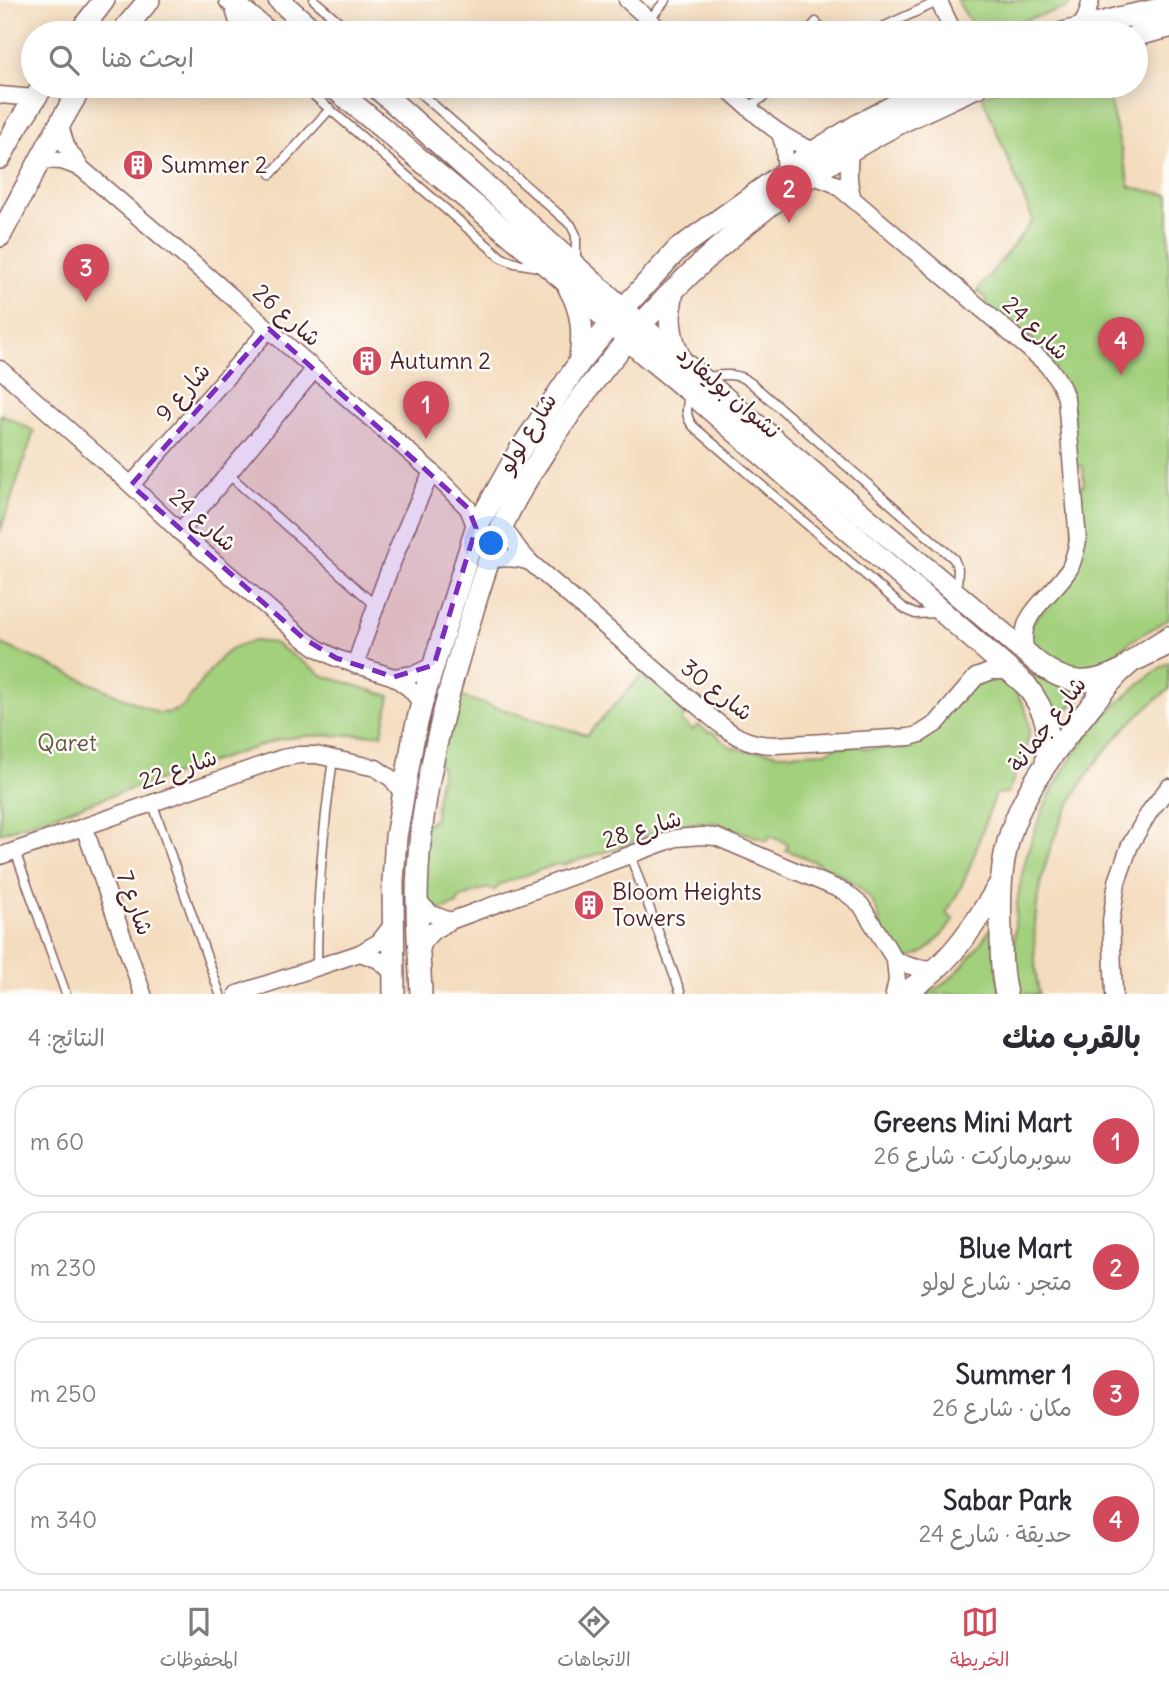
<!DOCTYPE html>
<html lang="ar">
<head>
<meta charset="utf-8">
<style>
	:root { --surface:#fff; --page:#f2f2f3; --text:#2b2b33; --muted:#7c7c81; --line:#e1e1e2; --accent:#d1495b }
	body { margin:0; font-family:Delius,"Playpen Sans Arabic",sans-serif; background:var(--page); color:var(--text); direction:rtl }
	.you { position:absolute; left:492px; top:544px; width:24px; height:24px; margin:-18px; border:5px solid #fff; border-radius:50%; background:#1a73e8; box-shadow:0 0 0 10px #1a73e833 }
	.badge { display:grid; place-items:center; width:46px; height:46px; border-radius:50%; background:var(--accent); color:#fff; font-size:23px; font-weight:700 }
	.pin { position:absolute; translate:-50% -58px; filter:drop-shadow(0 2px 4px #0008) }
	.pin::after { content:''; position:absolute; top:37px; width:24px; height:21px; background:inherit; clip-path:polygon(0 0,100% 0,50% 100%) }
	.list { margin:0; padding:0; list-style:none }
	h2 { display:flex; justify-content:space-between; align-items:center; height:91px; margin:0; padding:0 28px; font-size:30px }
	h2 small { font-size:23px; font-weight:400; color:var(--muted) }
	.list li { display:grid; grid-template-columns:46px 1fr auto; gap:21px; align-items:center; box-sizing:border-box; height:112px; margin:0 14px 14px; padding:0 14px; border:2px solid var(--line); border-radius:28px }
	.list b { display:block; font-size:26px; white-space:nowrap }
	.list p { margin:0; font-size:23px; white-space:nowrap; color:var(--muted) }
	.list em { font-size:23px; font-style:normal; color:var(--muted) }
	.icon { flex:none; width:38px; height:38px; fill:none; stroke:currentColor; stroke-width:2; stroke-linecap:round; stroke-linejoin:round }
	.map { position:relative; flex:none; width:1169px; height:994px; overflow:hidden; direction:ltr }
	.search { position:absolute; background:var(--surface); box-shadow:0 4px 18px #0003; left:21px; right:21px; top:21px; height:77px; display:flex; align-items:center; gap:18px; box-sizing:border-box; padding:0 24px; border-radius:38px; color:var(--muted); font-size:26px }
	.sheet { height:595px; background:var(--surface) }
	nav { display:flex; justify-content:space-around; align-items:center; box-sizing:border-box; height:98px; border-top:2px solid var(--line); background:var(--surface); font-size:19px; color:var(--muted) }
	nav a { display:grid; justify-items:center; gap:4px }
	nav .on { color:var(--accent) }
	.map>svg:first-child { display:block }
	.green { fill:#a3d07d; stroke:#767854; stroke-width:2 }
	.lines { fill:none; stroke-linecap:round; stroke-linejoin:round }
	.lane-casing { stroke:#86615e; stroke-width:11 }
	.street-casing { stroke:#86615e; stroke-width:19 }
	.secondary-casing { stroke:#86615e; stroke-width:24 }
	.lane { stroke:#fff; stroke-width:8 }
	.street { stroke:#fff; stroke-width:16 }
	.secondary { stroke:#fff; stroke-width:21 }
	.marked { fill:#7b2cbf; fill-opacity:0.2; stroke:#7b2cbf; stroke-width:5; stroke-dasharray:14 9; stroke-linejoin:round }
	.labels { text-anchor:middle; stroke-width:5; stroke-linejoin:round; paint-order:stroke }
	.poi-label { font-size:23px; fill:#4a1f2b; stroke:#fdfcf7; text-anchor:start }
	.street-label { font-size:23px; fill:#4a1f2b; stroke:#fdfcf7 }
	.park-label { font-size:23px; fill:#655444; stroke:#fdfcf7 }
</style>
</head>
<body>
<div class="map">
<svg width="1169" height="994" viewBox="0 0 1169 994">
	<rect width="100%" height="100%" fill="#fdfcf7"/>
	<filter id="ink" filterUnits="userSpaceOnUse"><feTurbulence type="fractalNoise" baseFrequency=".0143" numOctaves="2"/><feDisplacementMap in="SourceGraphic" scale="14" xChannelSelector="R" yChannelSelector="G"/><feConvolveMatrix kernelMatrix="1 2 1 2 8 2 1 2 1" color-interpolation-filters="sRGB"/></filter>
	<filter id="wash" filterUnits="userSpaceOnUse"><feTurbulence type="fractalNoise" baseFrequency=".00686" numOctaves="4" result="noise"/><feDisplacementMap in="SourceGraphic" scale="28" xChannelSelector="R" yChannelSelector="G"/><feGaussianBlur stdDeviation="1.57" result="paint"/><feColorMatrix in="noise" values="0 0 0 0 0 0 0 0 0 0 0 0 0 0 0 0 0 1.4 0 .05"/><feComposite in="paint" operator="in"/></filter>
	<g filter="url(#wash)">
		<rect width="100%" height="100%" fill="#f4dcbe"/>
		<g class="green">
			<path d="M 957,0 L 1073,0 L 1067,8 L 977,33 Z"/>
			<path d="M 1008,86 L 1106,86 L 1130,187 L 1169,195 L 1169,619 L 1131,641 L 1108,660 L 1090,668 L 1056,665 L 1038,655 L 1024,633 L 1070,576 L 1075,487 L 1084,485 L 1083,466 L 1073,466 L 1073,410 L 1033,339 L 1014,324 L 1009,324 L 988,306 L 986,298 L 977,291 L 1033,220 L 982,96 Z"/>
			<path d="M 1,414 L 34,431 L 0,532 L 0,417 Z"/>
			<path d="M 256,641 L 274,643 L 324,676 L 390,696 L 382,734 L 305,736 L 280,739 L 0,833 L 0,643 L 158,713 C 163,713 169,713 174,711 C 184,708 188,700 194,692 C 213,667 223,645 256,641 Z"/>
			<path d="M 1169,662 L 1169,690 C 1154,700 1141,713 1128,725 C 1058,796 1021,894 1039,994 L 1017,994 C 1003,883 1042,769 1127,695 C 1140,683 1154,671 1169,662 Z"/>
			<path d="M 1025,671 C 1050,685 1060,685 1088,688 L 1056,722 Z"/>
			<path d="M 641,676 C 652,685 666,689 676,700 C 680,705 680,710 685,715 L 681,720 L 693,730 L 698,725 L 708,732 L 715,733 L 722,741 L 733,748 L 747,751 L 767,751 L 777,754 L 826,752 L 835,747 L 858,746 L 867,749 L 911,746 L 924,739 L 967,690 L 994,676 C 1023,690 1036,721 1025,751 C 1020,765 1013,779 1008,793 L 996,794 C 979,834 971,877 946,913 L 954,920 C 940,936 926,959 903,959 C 899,954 892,949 888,944 C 880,933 881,915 873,903 C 857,877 813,861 786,850 L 788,844 L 770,836 L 767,841 C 750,835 732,827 715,823 C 700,819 640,832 631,844 L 563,865 L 557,864 L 500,884 L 495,890 L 487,888 L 460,898 L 457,904 L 442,910 L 422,902 L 425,824 L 435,819 L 437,794 L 442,768 L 438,764 L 452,694 L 587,735 Z"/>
			<path d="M 997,919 L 999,994 L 921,994 C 928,989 935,990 942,985 C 961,972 984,939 997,919 Z"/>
		</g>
	</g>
	<g filter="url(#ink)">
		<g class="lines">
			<g class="lane-casing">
				<g id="lane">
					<path d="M 314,0 L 352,33"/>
					<path d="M 229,6 L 233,20 L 243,33"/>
					<path d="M 649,20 L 666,0"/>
					<path d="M 807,33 L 816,22"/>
					<path d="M 816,33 L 822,27"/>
					<path d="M 870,33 L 939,1"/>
					<path d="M 303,86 L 502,258 L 515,263 L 539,267"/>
					<path d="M 412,86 L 571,225 L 576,235 L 576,264"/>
					<path d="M 749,107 L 780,86"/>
					<path d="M 271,174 L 330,109"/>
					<path d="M 707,377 C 724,375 737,372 751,383 L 954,559 L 958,569 L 957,590"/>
					<path d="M 689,394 C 687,406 684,417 694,427 L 905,609 L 915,614 L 937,613"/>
					<path d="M 227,473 L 376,606"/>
					<path d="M 1140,665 L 1169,651"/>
					<path d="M 152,802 L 220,994"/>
					<path d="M 15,851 L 66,994"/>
					<path d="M 630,855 L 681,994"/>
					<path d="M 317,968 C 317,897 323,829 333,759"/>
				</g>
			</g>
			<g class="street-casing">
				<g id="street">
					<path d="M 627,0 L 664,33"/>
					<path d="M 938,0 L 954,33"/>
					<path d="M 1080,27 L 1086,17 L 1091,0"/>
					<path d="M 724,86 C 753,111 778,138 815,151"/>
					<path d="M 0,95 L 35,98"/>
					<path d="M 59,122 L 66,146 L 81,168 L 216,283 L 432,472 L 468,508 L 476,528"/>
					<path d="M 780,134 L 784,146 L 786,172"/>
					<path d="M 850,150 C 849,167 847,182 853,199"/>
					<path d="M 41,160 L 62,161 L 81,168"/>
					<path d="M 811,175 L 835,184 L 853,199 L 1044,362 C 1055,373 1061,383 1066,398 L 1078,541 C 1076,550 1074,559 1070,568 C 1052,598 1015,613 1026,652"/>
					<path d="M 0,369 L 131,485 L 180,532 L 303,638 L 317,648 L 336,658 L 394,677 L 409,688 L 422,703"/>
					<path d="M 131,485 L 269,329"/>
					<path d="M 502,526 L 520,551 L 530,562 L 706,713 C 729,732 743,745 775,745 L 910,737 L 920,734 L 937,723 L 976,677 L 992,671 L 1010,671"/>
					<path d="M 180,532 L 314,370"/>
					<path d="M 488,561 C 503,557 515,557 530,562"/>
					<path d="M 355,665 C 378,599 401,534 432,472"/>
					<path d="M 394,677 L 415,674 L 434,665"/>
					<path d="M 84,827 L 143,994"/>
					<path d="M 0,856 L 282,758 L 299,755 L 316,755 L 376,768 L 392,779 L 403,794"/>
					<path d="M 417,901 L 432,914 L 450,921"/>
					<path d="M 419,946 L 433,931 L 450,921 L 676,838 L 702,836 L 716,837 L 845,892 L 861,905 L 895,960 L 897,980 L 894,994"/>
					<path d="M 360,953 L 379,960 L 393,973"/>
					<path d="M 895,960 C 910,968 923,970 939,968"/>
					<path d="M 237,994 L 360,953 L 379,942 L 392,925"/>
					<path d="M 1114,994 L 1111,921 L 1117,882 L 1130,845 L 1150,811 L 1169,787"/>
				</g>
			</g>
			<g class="secondary-casing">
				<g id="secondary">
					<path d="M 230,0 L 269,33"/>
					<path d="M 279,0 L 316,33"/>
					<path d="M 79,33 L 104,0"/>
					<path d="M 121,33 L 149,0"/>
					<path d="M 1063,33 L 1119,18 L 1169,7"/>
					<path d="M 1136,35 L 1169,27"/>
					<path d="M 332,86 L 564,280 L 644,354 L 689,391 L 1026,685 C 1047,713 1051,729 1046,764"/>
					<path d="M 375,86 L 680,360 L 1038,663 C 1067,685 1089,687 1122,670"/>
					<path d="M 0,158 L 16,128 L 43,86"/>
					<path d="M 0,236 C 27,186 52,134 82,86"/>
					<path d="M 569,288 C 583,312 584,336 579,363"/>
					<path d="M 673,291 C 668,316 669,335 680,358"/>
					<path d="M 394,994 L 393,881 L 396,837 L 414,735 L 422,703 L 476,528 L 518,453 L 579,363 L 623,309 L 677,250 L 815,151 L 858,125 L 931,86"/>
					<path d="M 421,994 C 420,964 417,933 417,902 C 417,810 441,714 468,627 C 478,594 487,560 501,529 C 514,498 534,468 552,440 C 645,299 774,182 926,110 C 944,102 961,93 979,86"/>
					<path d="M 902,994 C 947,969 975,925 1001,882"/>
					<path d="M 1006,994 C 1001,973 1001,951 1001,930 C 1000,907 1000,883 1004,860 C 1013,805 1048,758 1083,716 C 1095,701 1107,685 1121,671 C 1135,658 1152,647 1169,637"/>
				</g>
			</g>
			<use href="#lane" class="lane"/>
			<use href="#street" class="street"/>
			<use href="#secondary" class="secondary"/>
		</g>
	</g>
	<path class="marked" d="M 269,329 L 468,508 L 476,528 L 434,665 L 394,677 L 336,658 L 303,638 L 131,485 Z"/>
	<defs>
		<g id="building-disc" transform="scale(1.575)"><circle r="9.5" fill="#d1495b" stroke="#fdfcf7"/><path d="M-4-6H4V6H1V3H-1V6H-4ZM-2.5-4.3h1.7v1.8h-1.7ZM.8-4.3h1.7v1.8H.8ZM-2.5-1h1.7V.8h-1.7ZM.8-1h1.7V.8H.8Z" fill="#fff"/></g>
	</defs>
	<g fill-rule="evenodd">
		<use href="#building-disc" x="138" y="165"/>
		<use href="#building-disc" x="367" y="361"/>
		<use href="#building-disc" x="589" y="905"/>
	</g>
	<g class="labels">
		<g class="poi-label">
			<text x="161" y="173">Summer 2</text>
			<text x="390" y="369">Autumn 2</text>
			<text x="612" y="900">Bloom Heights<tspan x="612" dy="26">Towers</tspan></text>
		</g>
		<g class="street-label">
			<text transform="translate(287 315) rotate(41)" y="8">شارع 26</text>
			<text transform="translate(1036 328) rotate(43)" y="8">شارع 24</text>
			<text transform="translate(183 392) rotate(-49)" y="8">شارع 9</text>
			<text transform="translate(729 392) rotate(41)" y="8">نشوان بوليفارد</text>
			<text transform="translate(527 433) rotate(-58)" y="8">شارع لولو</text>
			<text transform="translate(203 520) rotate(42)" y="8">شارع 24</text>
			<text transform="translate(717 690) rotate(38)" y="8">شارع 30</text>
			<text transform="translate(1047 724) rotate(-53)" y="8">شارع جمانة</text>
			<text transform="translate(178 769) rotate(-19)" y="8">شارع 22</text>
			<text transform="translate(642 829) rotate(-17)" y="8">شارع 28</text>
			<text transform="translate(135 903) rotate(70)" y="8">شارع 7</text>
		</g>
		<g class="park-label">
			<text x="67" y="751">Qaret</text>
		</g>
	</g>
</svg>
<div class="you"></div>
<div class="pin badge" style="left:426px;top:439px">1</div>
<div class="pin badge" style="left:789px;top:223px">2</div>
<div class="pin badge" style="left:86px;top:302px">3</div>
<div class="pin badge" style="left:1121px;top:375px">4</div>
<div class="search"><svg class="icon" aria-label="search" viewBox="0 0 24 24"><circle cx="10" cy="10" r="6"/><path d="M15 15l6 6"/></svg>ابحث هنا</div>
</div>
<section class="sheet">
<h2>بالقرب منك<small>النتائج: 4</small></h2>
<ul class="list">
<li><span class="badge">1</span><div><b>Greens Mini Mart</b><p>سوبرماركت · شارع 26</p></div><em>60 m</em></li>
<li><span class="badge">2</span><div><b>Blue Mart</b><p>متجر · شارع لولو</p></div><em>230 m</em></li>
<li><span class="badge">3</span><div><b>Summer 1</b><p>مكان · شارع 26</p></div><em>250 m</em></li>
<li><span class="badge">4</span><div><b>Sabar Park</b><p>حديقة · شارع 24</p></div><em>340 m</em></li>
</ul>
</section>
<nav>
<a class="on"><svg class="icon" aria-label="map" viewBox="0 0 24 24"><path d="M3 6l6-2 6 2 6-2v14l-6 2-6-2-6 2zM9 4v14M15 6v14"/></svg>الخريطة</a>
<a><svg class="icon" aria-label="directions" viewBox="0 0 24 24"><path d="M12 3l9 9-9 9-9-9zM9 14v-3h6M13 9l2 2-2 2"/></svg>الاتجاهات</a>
<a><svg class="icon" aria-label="saved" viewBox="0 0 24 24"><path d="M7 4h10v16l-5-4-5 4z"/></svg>المحفوظات</a>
</nav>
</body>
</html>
